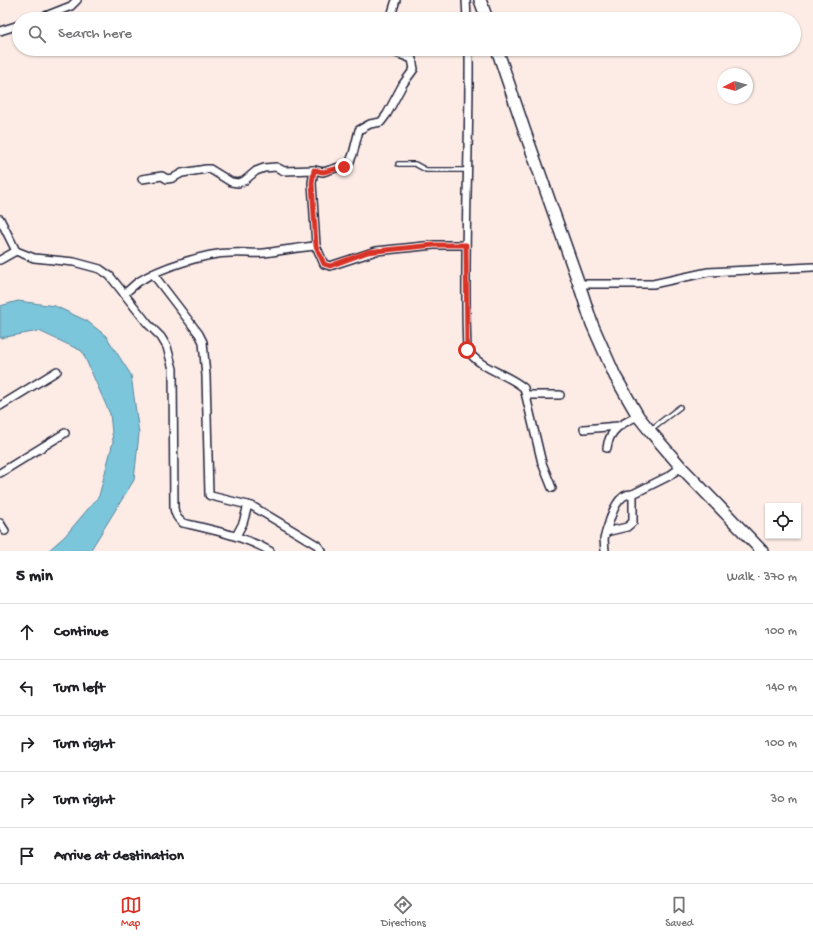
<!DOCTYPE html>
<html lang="en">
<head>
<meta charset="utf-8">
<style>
	:root { --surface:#fff; --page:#f6f6f6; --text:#202124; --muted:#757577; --line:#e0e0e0; --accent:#d93025 }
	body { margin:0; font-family:"Gochi Hand",sans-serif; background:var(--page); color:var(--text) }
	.controls { position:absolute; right:12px; bottom:12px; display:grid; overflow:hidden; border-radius:0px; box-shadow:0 1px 3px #0004 }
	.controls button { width:36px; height:36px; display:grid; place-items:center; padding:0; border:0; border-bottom:1px solid var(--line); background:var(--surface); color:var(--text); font:20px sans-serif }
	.compass { position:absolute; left:717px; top:68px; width:36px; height:36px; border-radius:50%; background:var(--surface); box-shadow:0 1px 3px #0004; rotate:264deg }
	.stop { position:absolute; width:12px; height:12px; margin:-9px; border:3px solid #d93025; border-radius:50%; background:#fff }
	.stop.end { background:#d93025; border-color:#fff; box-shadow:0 1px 4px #0008 }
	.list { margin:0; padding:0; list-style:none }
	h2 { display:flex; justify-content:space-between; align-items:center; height:52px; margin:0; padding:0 16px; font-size:17px }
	h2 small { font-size:13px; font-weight:400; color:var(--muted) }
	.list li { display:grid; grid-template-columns:26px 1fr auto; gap:12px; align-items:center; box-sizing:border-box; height:56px; padding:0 16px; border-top:1px solid var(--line) }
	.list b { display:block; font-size:15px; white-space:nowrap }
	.list em { font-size:13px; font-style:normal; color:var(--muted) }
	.icon { flex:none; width:22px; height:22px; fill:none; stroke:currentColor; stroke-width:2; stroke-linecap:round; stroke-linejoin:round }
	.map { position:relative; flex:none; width:813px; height:551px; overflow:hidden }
	.search { position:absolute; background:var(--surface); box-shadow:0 1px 3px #0004; left:12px; right:12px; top:12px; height:44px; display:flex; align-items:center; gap:10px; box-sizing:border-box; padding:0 14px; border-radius:22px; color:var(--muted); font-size:15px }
	.sheet { height:332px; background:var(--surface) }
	nav { display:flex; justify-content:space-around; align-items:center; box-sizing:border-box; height:56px; border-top:1px solid var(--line); background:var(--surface); font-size:11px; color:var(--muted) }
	nav a { display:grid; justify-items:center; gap:2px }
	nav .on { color:var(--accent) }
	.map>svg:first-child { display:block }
	.water { fill:#7cc6dc; stroke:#58849c }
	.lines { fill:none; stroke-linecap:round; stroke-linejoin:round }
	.service-casing { stroke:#22223b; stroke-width:6 }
	.minor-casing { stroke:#22223b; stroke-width:10 }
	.secondary-casing { stroke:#22223b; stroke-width:14 }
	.service { stroke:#fff; stroke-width:3.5 }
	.minor { stroke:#fff; stroke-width:7 }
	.secondary { stroke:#fff; stroke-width:11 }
	.route { stroke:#d93025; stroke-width:5 }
</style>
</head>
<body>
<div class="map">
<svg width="813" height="551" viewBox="0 0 813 551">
	<rect width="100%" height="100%" fill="#fdece6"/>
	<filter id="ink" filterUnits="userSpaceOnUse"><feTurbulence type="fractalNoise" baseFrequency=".025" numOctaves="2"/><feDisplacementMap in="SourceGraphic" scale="8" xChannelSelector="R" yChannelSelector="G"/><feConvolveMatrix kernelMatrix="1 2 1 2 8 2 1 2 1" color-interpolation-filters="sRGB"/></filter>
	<g filter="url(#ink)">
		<path class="water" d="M 18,301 L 55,306 L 87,321 L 106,336 L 131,375 L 139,434 L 134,480 L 90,551 L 48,551 L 65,536 L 99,496 L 113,442 L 110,414 L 82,351 L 39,331 L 0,338 L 0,306 Z"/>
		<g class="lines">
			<g class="service-casing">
				<g id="service">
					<path d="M 398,164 L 415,164 L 426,170 L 467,170"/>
					<path d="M 650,430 L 680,407"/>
				</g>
			</g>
			<g class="minor-casing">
				<g id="minor">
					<path d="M 466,0 L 467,19"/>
					<path d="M 38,19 L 71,6 L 77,0"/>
					<path d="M 390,19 L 396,0"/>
					<path d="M 0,31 L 19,25"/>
					<path d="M 469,49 C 470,149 463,250 467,350 C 482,370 506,373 524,388 L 542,463 L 552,488"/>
					<path d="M 314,170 L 312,183 L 316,246"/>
					<path d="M 142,179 L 162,176 L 167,179 L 173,178 L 182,173 L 206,169 L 210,169 L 231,182 L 238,183 L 244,181 L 256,171 L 264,168 L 276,167 L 284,171 L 314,170 L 323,172 L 349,164 L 353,154 L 359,130 L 370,124 L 381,122 L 387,114 L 403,84 L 414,69 L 412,59 L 392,51 L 390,49"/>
					<path d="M 0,219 L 16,251 L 34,258 L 74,262 L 100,269 L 110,276 L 148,324 L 161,337 L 167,347 L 173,369 L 174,508 C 175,515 177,519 183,523 C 213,530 243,536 270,551"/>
					<path d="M 0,260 L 16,251"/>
					<path d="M 153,274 L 199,334 L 203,342 L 206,376 L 209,495 L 211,496 L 252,506 L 317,545 L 322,551"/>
					<path d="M 579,284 L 653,284 L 708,272 L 813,267"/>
					<path d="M 124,294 C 129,290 133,286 138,282 C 159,268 206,253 231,253 C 242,252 253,254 264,253 C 282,251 299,247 316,246 L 324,264 L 330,266 L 376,251 L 434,245 L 466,245"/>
					<path d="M 527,395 L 560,395"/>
					<path d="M 0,406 L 57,371"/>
					<path d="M 584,429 L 618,426"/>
					<path d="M 607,448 C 609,429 623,423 638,416"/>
					<path d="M 0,473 L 65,433"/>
					<path d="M 0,523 L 5,531"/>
					<path d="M 606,532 C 610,520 616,492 633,494"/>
					<path d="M 236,536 L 243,523 L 248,505"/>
					<path d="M 605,551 L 604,539 L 606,532 L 627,527 L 633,522 L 633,494 L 669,476 L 681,467"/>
				</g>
			</g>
			<g class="secondary-casing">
				<g id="secondary">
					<path d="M 480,0 L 487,19"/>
					<path d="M 497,49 L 524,129 L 579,284 L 592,324 L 615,376 L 638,416 L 650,431 L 681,467 L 762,551"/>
				</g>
			</g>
			<use href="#service" class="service"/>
			<use href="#minor" class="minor"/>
			<use href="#secondary" class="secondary"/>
		</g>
	</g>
	<g class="lines" filter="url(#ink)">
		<path class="route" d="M 344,167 L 323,172 L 314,170 L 312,183 L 316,246 L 324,264 L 330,266 L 368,252 L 376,251 L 434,245 L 466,245 L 467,350"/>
	</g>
</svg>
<div class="controls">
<button><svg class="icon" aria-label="locate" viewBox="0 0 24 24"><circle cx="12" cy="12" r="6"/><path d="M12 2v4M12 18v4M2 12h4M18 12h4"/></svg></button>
</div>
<svg class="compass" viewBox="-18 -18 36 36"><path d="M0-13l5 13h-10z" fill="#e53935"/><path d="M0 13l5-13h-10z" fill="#757577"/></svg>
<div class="stop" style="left:467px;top:350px"></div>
<div class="stop end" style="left:344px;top:167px"></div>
<div class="search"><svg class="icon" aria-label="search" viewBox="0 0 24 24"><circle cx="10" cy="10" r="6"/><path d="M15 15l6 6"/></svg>Search here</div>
</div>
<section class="sheet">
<h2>5 min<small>Walk · 370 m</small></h2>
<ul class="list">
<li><svg class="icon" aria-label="ahead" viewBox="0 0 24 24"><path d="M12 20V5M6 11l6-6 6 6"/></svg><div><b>Continue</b></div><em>100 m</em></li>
<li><svg class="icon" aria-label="left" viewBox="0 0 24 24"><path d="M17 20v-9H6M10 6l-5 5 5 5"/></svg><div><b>Turn left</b></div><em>140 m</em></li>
<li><svg class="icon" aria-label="right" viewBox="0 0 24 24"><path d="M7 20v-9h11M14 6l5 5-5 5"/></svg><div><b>Turn right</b></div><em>100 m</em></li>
<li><svg class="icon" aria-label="right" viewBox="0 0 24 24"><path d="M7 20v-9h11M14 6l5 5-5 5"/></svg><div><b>Turn right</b></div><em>30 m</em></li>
<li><svg class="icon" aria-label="arrive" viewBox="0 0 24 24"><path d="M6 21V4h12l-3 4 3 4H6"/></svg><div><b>Arrive at destination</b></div></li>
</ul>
</section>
<nav>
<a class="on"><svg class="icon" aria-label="map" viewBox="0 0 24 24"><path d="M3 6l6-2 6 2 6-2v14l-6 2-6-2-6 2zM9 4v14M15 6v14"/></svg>Map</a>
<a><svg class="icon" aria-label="directions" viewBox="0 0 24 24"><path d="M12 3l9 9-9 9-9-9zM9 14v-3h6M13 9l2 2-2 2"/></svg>Directions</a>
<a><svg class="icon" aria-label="saved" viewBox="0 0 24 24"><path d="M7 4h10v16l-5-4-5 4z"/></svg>Saved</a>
</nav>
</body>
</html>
